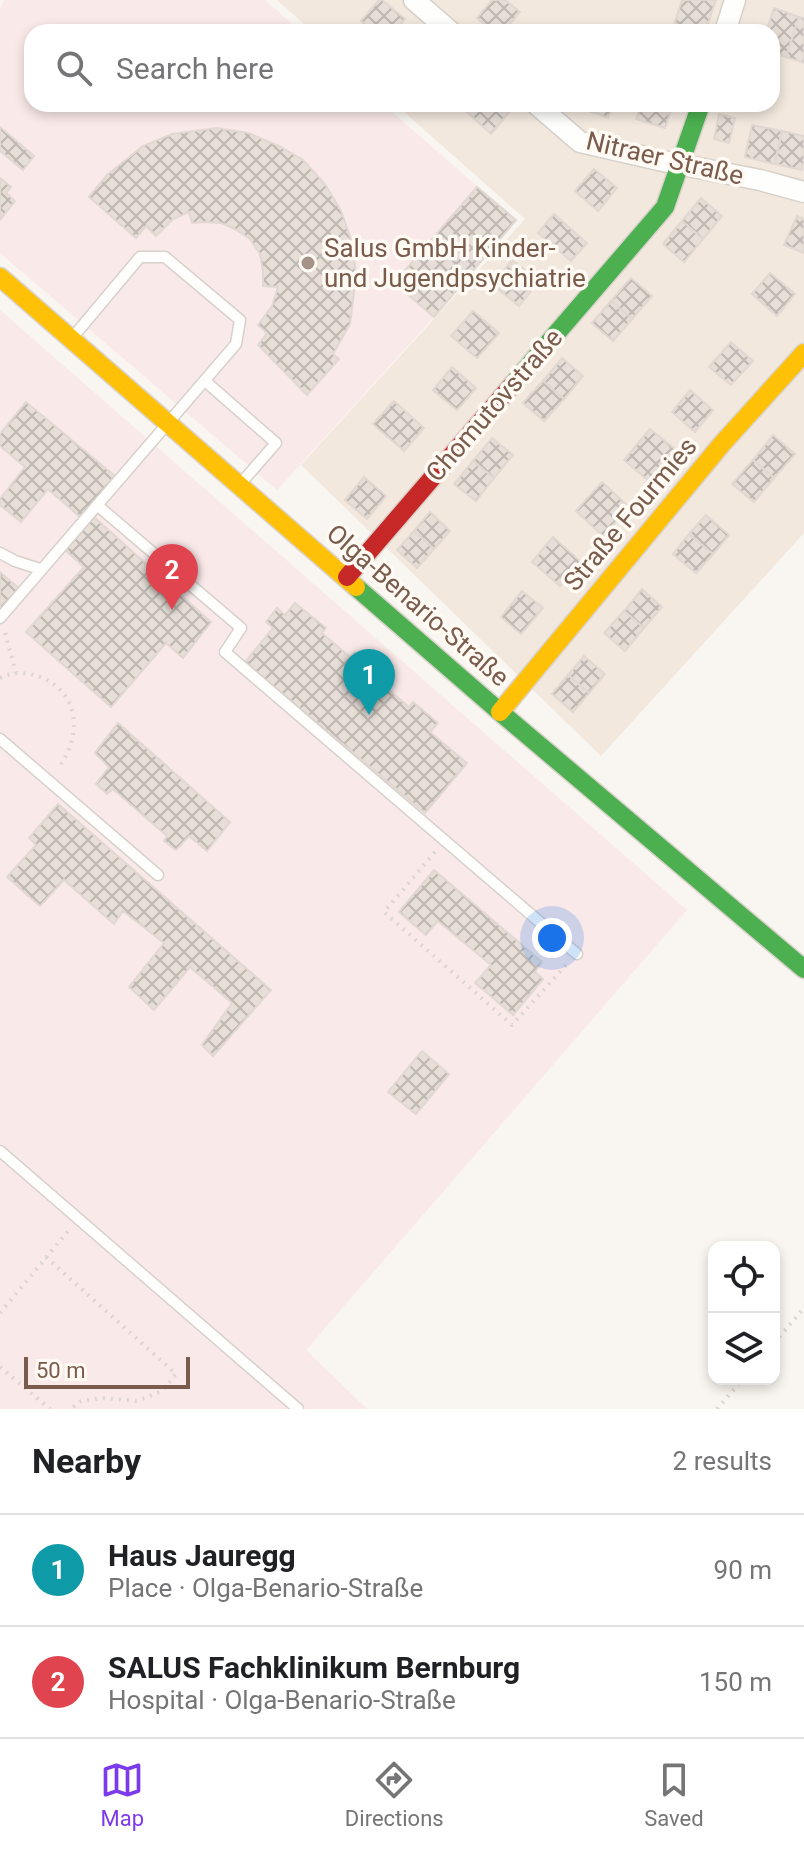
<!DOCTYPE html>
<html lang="en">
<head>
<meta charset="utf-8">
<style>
	:root { --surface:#fff; --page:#f6f6f6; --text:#202124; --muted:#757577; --line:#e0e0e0; --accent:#7c3aed }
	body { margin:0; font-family:Roboto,sans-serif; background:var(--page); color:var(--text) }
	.controls { position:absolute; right:24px; bottom:24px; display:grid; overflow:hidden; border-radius:16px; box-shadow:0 4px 12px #0003 }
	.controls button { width:72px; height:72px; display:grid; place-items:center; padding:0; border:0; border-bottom:2px solid var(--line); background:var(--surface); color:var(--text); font:40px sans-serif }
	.scale { position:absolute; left:24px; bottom:20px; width:166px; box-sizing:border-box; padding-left:8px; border:4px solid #7a5c4d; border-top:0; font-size:22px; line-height:28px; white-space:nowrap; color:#7a5c4d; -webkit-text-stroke:6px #fffaf3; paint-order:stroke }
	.you { position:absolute; left:552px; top:938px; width:28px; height:28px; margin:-20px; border:6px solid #fff; border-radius:50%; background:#1a73e8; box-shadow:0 0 0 12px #1a73e833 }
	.badge { display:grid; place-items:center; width:52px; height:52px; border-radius:50%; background:var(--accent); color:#fff; font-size:26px; font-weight:700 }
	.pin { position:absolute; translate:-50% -66px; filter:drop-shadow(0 2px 4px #0008) }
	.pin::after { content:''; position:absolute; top:42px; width:28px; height:24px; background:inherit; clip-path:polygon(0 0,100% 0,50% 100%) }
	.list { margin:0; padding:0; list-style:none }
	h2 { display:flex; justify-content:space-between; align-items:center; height:104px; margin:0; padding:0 32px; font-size:34px }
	h2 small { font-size:26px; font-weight:400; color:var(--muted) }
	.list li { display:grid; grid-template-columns:52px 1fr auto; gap:24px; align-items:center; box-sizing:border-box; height:112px; padding:0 32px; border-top:2px solid var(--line) }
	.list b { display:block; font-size:30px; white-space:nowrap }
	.list p { margin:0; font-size:26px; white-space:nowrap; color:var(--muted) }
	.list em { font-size:26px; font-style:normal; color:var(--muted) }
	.icon { flex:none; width:44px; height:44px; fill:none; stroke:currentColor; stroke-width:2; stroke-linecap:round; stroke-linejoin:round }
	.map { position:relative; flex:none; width:804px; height:1409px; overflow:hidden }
	.search { position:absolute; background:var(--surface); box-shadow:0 4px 12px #0003; left:24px; right:24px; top:24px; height:88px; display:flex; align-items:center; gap:20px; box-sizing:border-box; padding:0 28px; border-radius:24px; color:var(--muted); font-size:30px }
	.sheet { height:328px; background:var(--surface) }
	nav { display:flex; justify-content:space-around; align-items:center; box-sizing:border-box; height:112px; border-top:2px solid var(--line); background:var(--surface); font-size:22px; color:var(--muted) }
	nav a { display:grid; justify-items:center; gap:4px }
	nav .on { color:var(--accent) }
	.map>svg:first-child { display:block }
	.residential { fill:#f2e8de }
	.medical { fill:#fae9e9 }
	.building { fill:url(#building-cross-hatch); stroke:#e2d8d2; stroke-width:2 }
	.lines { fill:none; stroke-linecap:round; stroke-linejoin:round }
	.lane-casing { stroke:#d7d1cb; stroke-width:13 }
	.street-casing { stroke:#d7d1cb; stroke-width:23 }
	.fast-casing { stroke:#d9d2cb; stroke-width:21 }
	.slow-casing { stroke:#d9d2cb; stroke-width:21 }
	.jam-casing { stroke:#d9d2cb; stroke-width:21 }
	.path { stroke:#dcd5d0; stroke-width:4; stroke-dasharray:2 6; stroke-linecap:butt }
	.lane { stroke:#fefefd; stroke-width:10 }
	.street { stroke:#fefefd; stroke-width:20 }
	.fast { stroke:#4caf50; stroke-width:18 }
	.slow { stroke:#ffc107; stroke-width:18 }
	.jam { stroke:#c62828; stroke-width:18 }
	.poi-dot { fill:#a69286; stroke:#fffaf3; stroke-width:3 }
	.labels { text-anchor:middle; stroke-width:7; stroke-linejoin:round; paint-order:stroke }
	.street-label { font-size:26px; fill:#7a5c4d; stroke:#fffaf3 }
	.poi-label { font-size:26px; fill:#7a5c4d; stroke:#fffaf3; text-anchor:start }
</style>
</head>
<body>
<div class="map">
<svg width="804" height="1409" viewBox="0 0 804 1409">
	<defs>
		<pattern id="building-cross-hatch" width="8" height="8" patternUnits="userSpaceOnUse" patternTransform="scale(2)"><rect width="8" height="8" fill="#e6ded7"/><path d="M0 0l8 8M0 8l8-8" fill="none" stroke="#bfb7b1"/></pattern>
	</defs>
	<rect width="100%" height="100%" fill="#f9f5f0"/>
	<path class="residential" d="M 277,0 L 804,0 L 804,533 L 601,756 L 301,465 L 525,219 L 395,104 L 772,104 L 772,32 L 313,32 Z"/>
	<g class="medical">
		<path d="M 4,0 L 265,0 L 301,32 L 32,32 L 32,104 L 383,104 L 516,220 L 434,317 L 277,490 L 0,253 L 0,9 Z"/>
		<path d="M 0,310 L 687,910 L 306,1350 L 367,1409 L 0,1409 Z"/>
	</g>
	<g class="building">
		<path d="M 379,0 L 382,0 L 405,19 L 394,32 L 373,32 L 361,21 Z"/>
		<path d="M 492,0 L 505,0 L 520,12 L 503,32 L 493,32 L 477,18 Z"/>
		<path d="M 682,0 L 716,0 L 705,32 L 695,32 L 674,25 Z"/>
		<path d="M 774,8 L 799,17 L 786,57 L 772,52 L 772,32 L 766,32 Z"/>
		<path d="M 799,17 L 804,18 L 804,63 L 786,57 Z"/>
		<path d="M 458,104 L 506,104 L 512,109 L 491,134 Z"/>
		<path d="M 582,104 L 613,104 L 608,118 L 581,108 Z"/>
		<path d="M 642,104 L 673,104 L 665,128 L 636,119 Z"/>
		<path d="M 719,114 L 735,118 L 729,143 L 714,139 Z"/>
		<path d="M 752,125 L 782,131 L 775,164 L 745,157 Z"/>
		<path d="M 0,127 L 34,156 L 23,170 L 0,151 Z"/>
		<path d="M 217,128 L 248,133 L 279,146 L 303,160 L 325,184 L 341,211 L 353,245 L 356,277 L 350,324 L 333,354 L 339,359 L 307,395 L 258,345 L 267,333 L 258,325 L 272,306 L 278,287 L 263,286 L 263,271 L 260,254 L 250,239 L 235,229 L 221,223 L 204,222 L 192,223 L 189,212 L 173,219 L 156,236 L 146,226 L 136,238 L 89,197 L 107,175 L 143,146 L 172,134 Z"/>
		<path d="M 782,131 L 804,136 L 804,161 L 802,170 L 775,164 Z"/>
		<path d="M 594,169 L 617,188 L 598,211 L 575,191 Z"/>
		<path d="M 0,178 L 11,187 L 6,193 L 15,201 L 0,220 Z"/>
		<path d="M 477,187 L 516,220 L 434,317 L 394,283 Z"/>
		<path d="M 701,198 L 722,216 L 703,239 L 682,221 Z"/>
		<path d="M 554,214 L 587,243 L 571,261 L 538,233 Z"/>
		<path d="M 797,216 L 804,219 L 804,253 L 784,245 Z"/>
		<path d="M 682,221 L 703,239 L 684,262 L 663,244 Z"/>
		<path d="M 512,260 L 539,281 L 519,306 L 493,285 Z"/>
		<path d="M 770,273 L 795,294 L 777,316 L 752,294 Z"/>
		<path d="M 631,278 L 652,296 L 632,319 L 611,301 Z"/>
		<path d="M 611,301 L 632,319 L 613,341 L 592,323 Z"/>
		<path d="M 473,311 L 499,333 L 477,358 L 451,336 Z"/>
		<path d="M 731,342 L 753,361 L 731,385 L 709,367 Z"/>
		<path d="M 562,358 L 583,376 L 564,399 L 543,381 Z"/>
		<path d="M 452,367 L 476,388 L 457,410 L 433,390 Z"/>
		<path d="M 543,381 L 564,399 L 544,421 L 523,403 Z"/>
		<path d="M 690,390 L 713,410 L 695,432 L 672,412 Z"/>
		<path d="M 394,401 L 424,428 L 404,451 L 373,424 Z"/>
		<path d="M 26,402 L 115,476 L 80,517 L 48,489 L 21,522 L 0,505 L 0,499 L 25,467 L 0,446 L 0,434 Z"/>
		<path d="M 650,429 L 676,450 L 650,482 L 624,460 Z"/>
		<path d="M 773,435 L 795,454 L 774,478 L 753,460 Z"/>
		<path d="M 492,438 L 513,455 L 494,478 L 473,461 Z"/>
		<path d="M 753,460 L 774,478 L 754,502 L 732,484 Z"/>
		<path d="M 473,461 L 494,478 L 476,501 L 454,484 Z"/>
		<path d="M 364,477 L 386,496 L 367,519 L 345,500 Z"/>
		<path d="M 602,482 L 629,507 L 603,536 L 576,511 Z"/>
		<path d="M 430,512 L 450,531 L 434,549 L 414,531 Z"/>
		<path d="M 706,515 L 729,535 L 713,554 L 689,534 Z"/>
		<path d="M 94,517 L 211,622 L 183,658 L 166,643 L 111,707 L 26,632 L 84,567 L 65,550 Z"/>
		<path d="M 414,531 L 434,549 L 417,568 L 397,550 Z"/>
		<path d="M 689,534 L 713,554 L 696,573 L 673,554 Z"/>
		<path d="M 553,537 L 581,562 L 560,586 L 532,562 Z"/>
		<path d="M 0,572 L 21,590 L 0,615 Z"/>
		<path d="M 642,589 L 662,607 L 644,628 L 624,611 Z"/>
		<path d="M 522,591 L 543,608 L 521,634 L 501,617 Z"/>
		<path d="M 295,603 L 326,628 L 322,633 L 350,657 L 355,652 L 381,674 L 376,679 L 409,707 L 413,702 L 438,723 L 430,732 L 467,763 L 425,813 L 245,662 L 273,628 L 266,622 L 277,608 L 285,615 Z"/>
		<path d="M 624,611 L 644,628 L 625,651 L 604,633 Z"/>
		<path d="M 584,656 L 605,674 L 589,693 L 568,675 Z"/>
		<path d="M 568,675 L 589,693 L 573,712 L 552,694 Z"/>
		<path d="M 118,723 L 230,822 L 207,851 L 189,836 L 176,850 L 164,841 L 167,836 L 113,789 L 107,794 L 96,784 L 109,767 L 95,753 Z"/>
		<path d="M 58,804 L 271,990 L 213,1056 L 202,1045 L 232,1003 L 190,967 L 154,1010 L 129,987 L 164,943 L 123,911 L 114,924 L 64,880 L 40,906 L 7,877 L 36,845 L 29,838 Z"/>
		<path d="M 434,870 L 542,962 L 535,972 L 543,979 L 513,1015 L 475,983 L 491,965 L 438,921 L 426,935 L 399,912 Z"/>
		<path d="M 422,1051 L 449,1074 L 416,1114 L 388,1092 Z"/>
	</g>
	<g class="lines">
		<g class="lane-casing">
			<g id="lane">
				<path d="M 205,381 L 276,443 L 242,482"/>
				<path d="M 97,505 L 241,628 L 225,652 L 577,954"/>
				<path d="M 0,553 L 15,561 L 40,569"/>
				<path d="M 0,618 L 236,344 L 240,320 L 165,257 L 140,257 L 73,337"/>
				<path d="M 0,739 L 158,875"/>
				<path d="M 0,1151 L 298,1409"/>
			</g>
		</g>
		<g class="street-casing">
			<g id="street">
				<path d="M 414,0 L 451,32"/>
				<path d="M 725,32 L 735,0"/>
				<path d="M 536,104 L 580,142 L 663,161 L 760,180 L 804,192"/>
			</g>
		</g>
		<g class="fast-casing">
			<g id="fast">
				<path d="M 513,384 L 665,207 L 701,104"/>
				<path d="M 356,587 L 500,712 L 804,969"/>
			</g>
		</g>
		<g class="slow-casing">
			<g id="slow">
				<path d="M 0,277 L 356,587"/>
				<path d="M 500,712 L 721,445 L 804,353"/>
			</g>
		</g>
		<g class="jam-casing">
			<path id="jam" d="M 347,577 L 513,384"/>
		</g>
		<g class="path">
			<path d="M 5,633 L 16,673"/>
			<path d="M 0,678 C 12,672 25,672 37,676 C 81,690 83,738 57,769"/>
			<path d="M 435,852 L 384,912 L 512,1025 L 567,964"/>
			<path d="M 46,1257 L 176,1374 L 162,1391 L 137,1401 L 103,1398 L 81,1401 L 71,1409"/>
			<path d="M 0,1313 L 69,1230"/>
			<path d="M 774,1343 L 804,1308"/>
			<path d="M 0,1367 L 50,1409"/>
			<path d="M 717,1409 L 743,1379"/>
		</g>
		<use href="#lane" class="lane"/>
		<use href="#street" class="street"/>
		<use href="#fast" class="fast"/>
		<use href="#slow" class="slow"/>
		<use href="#jam" class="jam"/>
	</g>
	<circle class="poi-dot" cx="308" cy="263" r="8"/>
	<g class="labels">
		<g class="street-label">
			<text transform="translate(665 158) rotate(13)" y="9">Nitraer Straße</text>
			<text transform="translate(494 405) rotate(-49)" y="9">Chomutovstraße</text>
			<text transform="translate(630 514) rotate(-50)" y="9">Straße Fourmies</text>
			<text transform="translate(418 605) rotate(41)" y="9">Olga-Benario-Straße</text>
		</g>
		<g class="poi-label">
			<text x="324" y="257">Salus GmbH Kinder-<tspan x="324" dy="30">und Jugendpsychiatrie</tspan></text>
		</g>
	</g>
</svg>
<div class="controls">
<button><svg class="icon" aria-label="locate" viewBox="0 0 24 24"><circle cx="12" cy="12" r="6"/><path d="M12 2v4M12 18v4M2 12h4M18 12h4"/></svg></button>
<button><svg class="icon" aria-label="layers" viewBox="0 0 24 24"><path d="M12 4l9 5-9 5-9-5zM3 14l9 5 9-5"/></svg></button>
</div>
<div class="scale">50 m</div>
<div class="you"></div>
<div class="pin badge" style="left:369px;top:715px;background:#0f9aa8">1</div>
<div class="pin badge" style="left:172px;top:610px;background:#e0444e">2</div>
<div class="search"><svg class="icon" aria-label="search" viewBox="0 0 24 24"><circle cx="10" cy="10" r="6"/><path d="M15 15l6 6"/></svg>Search here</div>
</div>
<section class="sheet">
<h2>Nearby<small>2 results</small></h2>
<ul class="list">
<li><span class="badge" style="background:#0f9aa8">1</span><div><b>Haus Jauregg</b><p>Place · Olga-Benario-Straße</p></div><em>90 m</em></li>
<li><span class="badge" style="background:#e0444e">2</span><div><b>SALUS Fachklinikum Bernburg</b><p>Hospital · Olga-Benario-Straße</p></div><em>150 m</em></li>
</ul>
</section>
<nav>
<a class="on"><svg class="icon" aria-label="map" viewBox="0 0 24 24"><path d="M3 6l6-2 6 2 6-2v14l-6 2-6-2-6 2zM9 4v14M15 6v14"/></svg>Map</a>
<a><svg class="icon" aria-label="directions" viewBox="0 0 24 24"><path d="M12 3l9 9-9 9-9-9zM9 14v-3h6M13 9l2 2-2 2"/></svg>Directions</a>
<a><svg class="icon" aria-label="saved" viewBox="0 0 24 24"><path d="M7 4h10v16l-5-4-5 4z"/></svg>Saved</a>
</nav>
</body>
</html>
